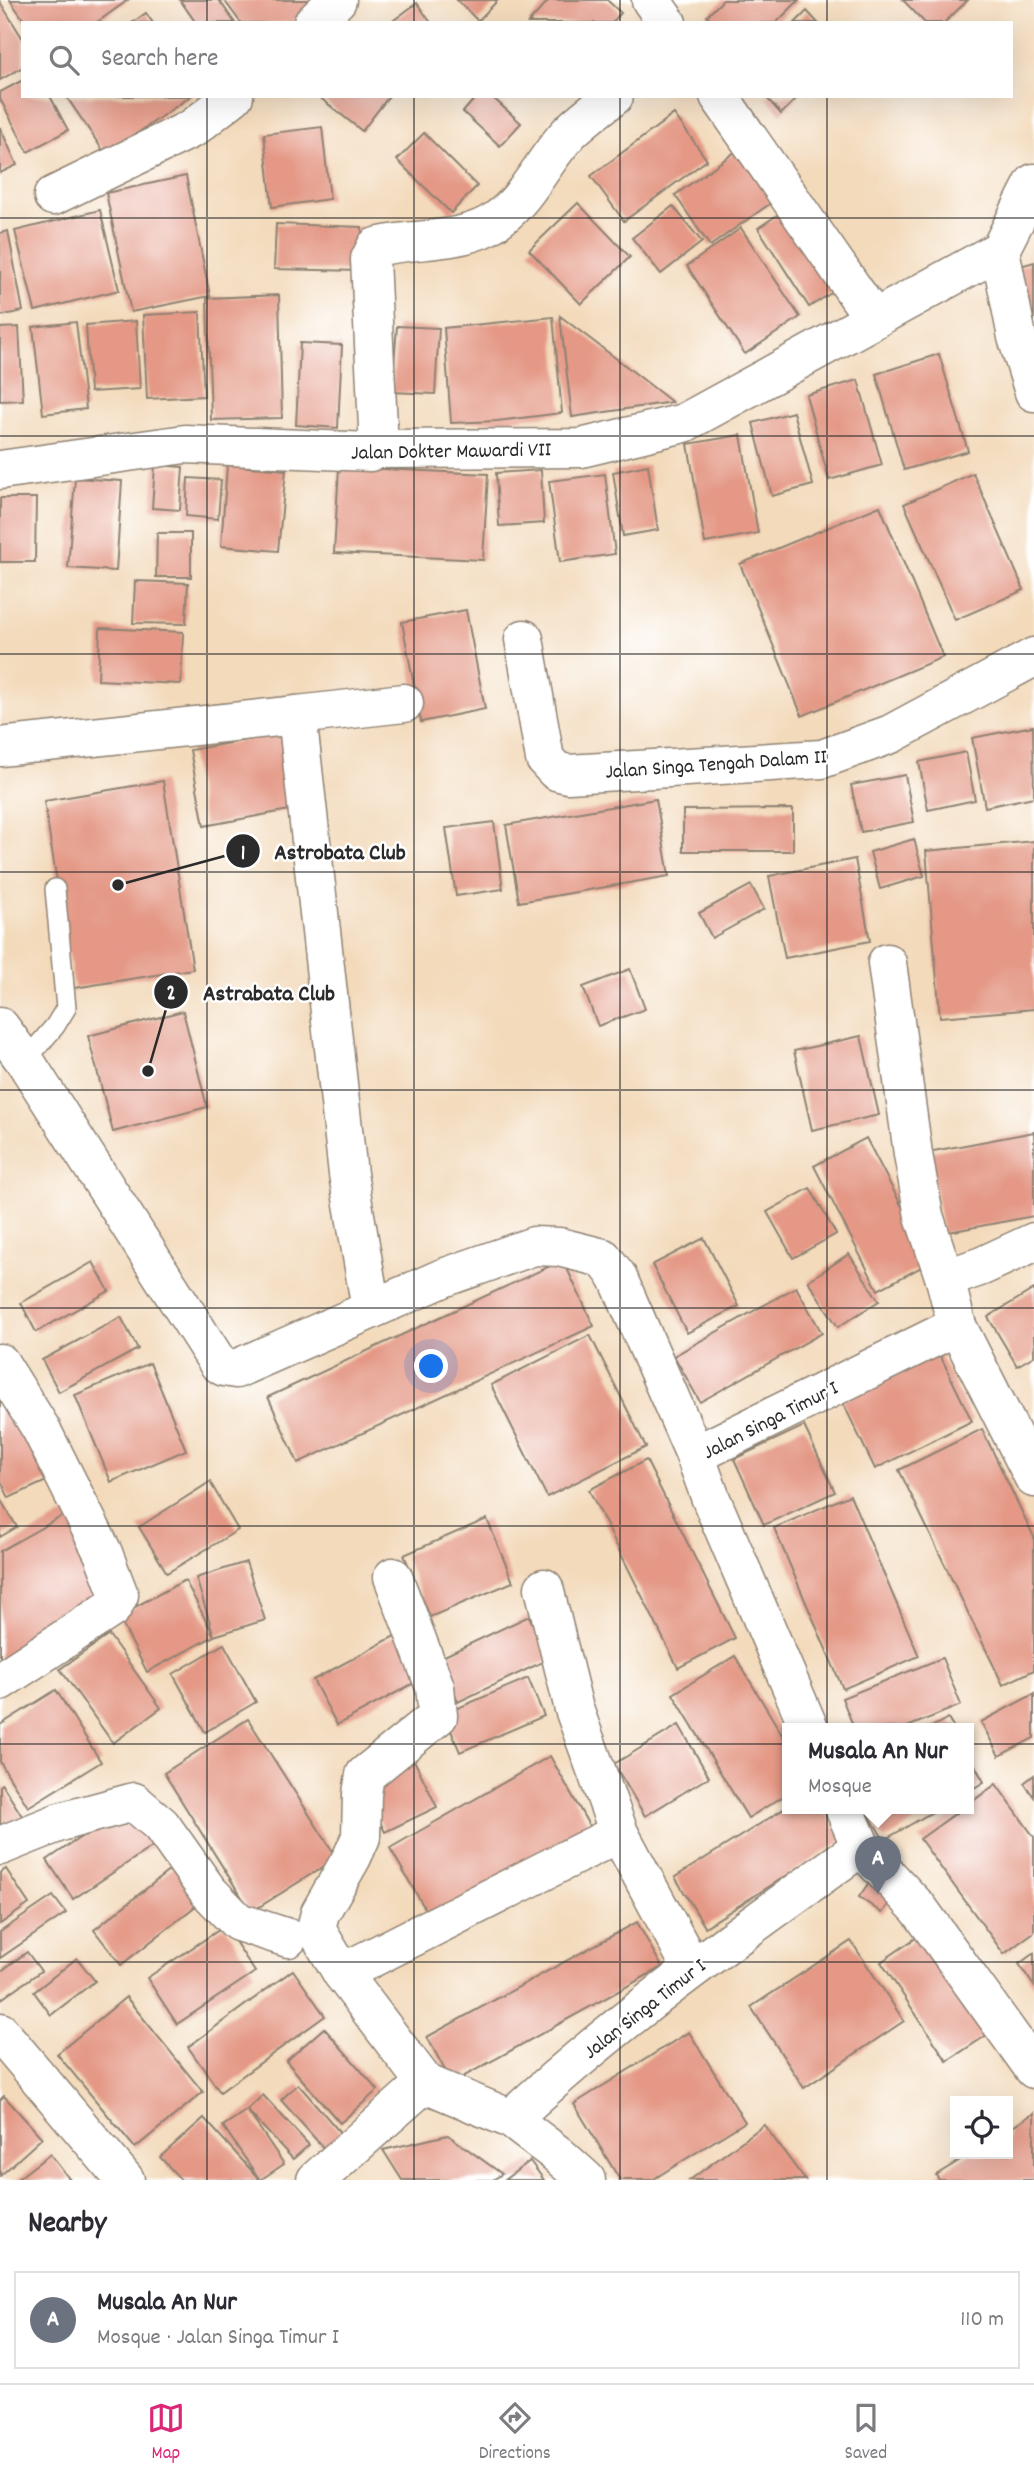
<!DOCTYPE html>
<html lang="en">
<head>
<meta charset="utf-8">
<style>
	:root { --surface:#fff; --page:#f2f2f3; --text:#2b2b33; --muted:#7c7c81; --line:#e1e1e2; --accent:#db2777 }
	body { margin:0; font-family:Dekko,sans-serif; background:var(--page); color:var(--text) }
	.controls { position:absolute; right:21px; bottom:21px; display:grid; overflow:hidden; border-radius:0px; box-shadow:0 7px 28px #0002 }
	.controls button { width:63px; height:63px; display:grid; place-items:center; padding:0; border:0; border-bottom:2px solid var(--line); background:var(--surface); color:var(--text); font:35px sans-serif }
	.you { position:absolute; left:432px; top:1367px; width:24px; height:24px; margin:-18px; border:5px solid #fff; border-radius:50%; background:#1a73e8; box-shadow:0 0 0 10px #1a73e833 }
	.badge { display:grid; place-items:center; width:46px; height:46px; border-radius:50%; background:var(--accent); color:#fff; font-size:23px; font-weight:700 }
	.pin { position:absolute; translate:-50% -58px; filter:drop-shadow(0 2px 4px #0008) }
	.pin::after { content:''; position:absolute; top:37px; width:24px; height:21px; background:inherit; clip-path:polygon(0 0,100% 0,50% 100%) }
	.popup { position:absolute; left:782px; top:1723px; width:192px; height:91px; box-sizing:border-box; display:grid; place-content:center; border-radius:0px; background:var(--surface); filter:drop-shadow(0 2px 5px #0005); font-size:23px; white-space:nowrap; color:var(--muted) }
	.popup b { font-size:26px; color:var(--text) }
	.popup::after { content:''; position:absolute; left:50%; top:100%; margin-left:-14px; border:14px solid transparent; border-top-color:var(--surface) }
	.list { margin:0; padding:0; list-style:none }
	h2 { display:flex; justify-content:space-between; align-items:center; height:91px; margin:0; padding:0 28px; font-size:30px }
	h2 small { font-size:23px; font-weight:400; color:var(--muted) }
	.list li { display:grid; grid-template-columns:46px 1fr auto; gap:21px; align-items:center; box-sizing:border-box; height:98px; margin:0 14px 14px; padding:0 14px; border:2px solid var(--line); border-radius:0px }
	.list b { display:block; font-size:26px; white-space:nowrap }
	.list p { margin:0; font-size:23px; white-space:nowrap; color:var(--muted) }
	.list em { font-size:23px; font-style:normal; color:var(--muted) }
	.icon { flex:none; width:38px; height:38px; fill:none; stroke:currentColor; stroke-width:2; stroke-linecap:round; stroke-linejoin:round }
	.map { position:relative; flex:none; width:1034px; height:2180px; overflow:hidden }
	.search { position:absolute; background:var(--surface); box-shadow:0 7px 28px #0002; left:21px; right:21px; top:21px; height:77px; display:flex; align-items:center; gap:18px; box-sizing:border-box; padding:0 24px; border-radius:0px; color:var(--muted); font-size:26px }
	.sheet { height:203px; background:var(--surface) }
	nav { display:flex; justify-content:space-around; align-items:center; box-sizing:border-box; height:98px; border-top:2px solid var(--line); background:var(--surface); font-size:19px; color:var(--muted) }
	nav a { display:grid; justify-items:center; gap:4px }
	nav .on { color:var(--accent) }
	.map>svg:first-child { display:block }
	.building { fill:#e49885 }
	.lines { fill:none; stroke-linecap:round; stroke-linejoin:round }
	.service-casing { stroke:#8f8273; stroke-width:22 }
	.minor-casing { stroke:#8f8273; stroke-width:41 }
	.service { stroke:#fff; stroke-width:19 }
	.minor { stroke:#fff; stroke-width:38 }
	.grid { fill:none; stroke:#2b2b2b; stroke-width:2; stroke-opacity:0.55 }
	.labels { text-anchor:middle; stroke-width:5; stroke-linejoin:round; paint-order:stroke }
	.street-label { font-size:21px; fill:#2b2b2b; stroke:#fff }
	.leader { fill:none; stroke:#2b2b2b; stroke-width:2.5 }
	.callout-dot { fill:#2b2b2b; stroke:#fff; stroke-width:2.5 }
	.mark-label { font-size:21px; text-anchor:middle; font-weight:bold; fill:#fff }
	.callout-label { font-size:23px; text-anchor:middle; font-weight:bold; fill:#2b2b2b; stroke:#fff; stroke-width:5; stroke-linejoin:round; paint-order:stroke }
</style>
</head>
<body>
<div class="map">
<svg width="1034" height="2180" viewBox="0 0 1034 2180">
	<rect width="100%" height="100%" fill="#fff"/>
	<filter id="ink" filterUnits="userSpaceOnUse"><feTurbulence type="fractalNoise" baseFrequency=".0143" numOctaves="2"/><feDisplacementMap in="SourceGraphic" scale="14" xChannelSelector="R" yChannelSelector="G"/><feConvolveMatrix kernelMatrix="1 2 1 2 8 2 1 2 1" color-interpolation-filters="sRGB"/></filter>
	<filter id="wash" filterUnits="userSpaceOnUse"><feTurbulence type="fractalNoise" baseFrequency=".00686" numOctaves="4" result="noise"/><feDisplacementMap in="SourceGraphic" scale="28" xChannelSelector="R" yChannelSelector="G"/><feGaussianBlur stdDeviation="1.57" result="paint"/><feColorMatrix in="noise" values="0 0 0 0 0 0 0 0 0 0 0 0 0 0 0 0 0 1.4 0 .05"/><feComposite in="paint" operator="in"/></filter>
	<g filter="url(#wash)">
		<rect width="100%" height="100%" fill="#f3dabb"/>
		<g id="blocks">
			<g class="building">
				<path d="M 10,0 L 128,0 L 96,23 L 26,23 Z"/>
				<path d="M 180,0 L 219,0 L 235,23 L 196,23 Z"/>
				<path d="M 224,0 L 322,0 L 292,23 L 241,23 Z"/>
				<path d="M 457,0 L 498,0 L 478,21 Z"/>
				<path d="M 549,0 L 607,0 L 621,13 L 612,23 L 528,23 Z"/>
				<path d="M 723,0 L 799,0 L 776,23 L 714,23 L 707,16 Z"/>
				<path d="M 903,0 L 968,0 L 944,23 L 925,23 Z"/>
				<path d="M 0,2 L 23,39 L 23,67 L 0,80 Z"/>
				<path d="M 417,3 L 431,23 L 390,23 Z"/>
				<path d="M 807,11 L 818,23 L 795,23 Z"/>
				<path d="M 146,13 L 153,23 L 132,23 Z"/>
				<path d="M 23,80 L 23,96 L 50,96 L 68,130 L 28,152 L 0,99 L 0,92 Z"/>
				<path d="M 66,96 L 191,96 L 106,155 Z"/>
				<path d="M 318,96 L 389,96 L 362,131 Z"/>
				<path d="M 477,96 L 491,96 L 521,123 L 500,146 L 463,112 Z"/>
				<path d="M 765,96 L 799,96 L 781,114 Z"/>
				<path d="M 674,114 L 707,160 L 624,221 L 591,176 Z"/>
				<path d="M 0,127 L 17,165 L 0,173 Z"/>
				<path d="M 322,127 L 330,199 L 272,207 L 264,134 Z"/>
				<path d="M 424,133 L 477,186 L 451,213 L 397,160 Z"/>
				<path d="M 742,147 L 778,198 L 710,246 L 675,195 Z"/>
				<path d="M 186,176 L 210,296 L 131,312 L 106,193 Z"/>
				<path d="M 578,203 L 630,257 L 581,304 L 529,250 Z"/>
				<path d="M 673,206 L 702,242 L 661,274 L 632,238 Z"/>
				<path d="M 788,208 L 839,288 L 809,307 L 758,228 Z"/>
				<path d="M 100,210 L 119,290 L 35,311 L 15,231 Z"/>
				<path d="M 276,224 L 362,227 L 360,271 L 274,269 Z"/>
				<path d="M 741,228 L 800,317 L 745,354 L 687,266 Z"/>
				<path d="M 8,231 L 23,311 L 0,316 L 0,233 Z"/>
				<path d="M 1034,262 L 1034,352 L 1010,269 Z"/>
				<path d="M 279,295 L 282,418 L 211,420 L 207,298 Z"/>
				<path d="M 200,312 L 204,396 L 147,399 L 143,315 Z"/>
				<path d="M 560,316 L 622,363 L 672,402 L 572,417 Z"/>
				<path d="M 553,317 L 562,413 L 497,421 L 451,423 L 444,328 Z"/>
				<path d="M 136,321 L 140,389 L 90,392 L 86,325 Z"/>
				<path d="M 76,322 L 86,409 L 43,414 L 33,327 Z"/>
				<path d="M 397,326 L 439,328 L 435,394 L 392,392 Z"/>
				<path d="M 19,327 L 23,400 L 0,401 L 0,328 Z"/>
				<path d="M 300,343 L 342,345 L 338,428 L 296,425 Z"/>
				<path d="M 939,354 L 968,451 L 904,470 L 876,374 Z"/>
				<path d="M 858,380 L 882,465 L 829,480 L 806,395 Z"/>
				<path d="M 793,412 L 813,485 L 772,496 L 753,423 Z"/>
				<path d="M 741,435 L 758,533 L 705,543 L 688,444 Z"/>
				<path d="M 155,465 L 183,467 L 180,510 L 152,508 Z"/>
				<path d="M 227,465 L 286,470 L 278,551 L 221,546 Z"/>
				<path d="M 648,465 L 658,530 L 623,536 L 613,472 Z"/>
				<path d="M 339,467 L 488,474 L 483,560 L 334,553 Z"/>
				<path d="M 541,470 L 544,523 L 499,526 L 496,473 Z"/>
				<path d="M 973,473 L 1024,590 L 955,620 L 904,504 Z"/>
				<path d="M 605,474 L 615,554 L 560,562 L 549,481 Z"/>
				<path d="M 75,478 L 122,481 L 116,571 L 68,568 Z"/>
				<path d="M 188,478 L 221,480 L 218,519 L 186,516 Z"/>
				<path d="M 0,498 L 36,498 L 35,562 L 0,562 Z"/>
				<path d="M 880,506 L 943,657 L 802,716 L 740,564 Z"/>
				<path d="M 157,533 L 191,533 L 191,577 L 156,577 Z"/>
				<path d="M 135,581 L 188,583 L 186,624 L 133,623 Z"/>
				<path d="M 466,610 L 485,709 L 421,722 L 402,622 Z"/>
				<path d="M 100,628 L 183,632 L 181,684 L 98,680 Z"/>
				<path d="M 1033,726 L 1034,797 L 985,807 L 972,738 Z"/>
				<path d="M 286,733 L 300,808 L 204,826 L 190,750 Z"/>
				<path d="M 966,752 L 975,800 L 928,810 L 919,762 Z"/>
				<path d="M 905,775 L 914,822 L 861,832 L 851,785 Z"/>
				<path d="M 163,781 L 193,969 L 74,988 L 44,801 Z"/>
				<path d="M 656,799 L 669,876 L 519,902 L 506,825 Z"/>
				<path d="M 793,809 L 793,851 L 683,851 L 683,810 Z"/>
				<path d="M 494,822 L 503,889 L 456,896 L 446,828 Z"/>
				<path d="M 914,839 L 924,876 L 880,889 L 870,852 Z"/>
				<path d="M 1034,841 L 1034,1009 L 940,1017 L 926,851 Z"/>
				<path d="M 855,859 L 870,941 L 785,958 L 769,876 Z"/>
				<path d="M 751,885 L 764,909 L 712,938 L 699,913 Z"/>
				<path d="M 630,969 L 645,1009 L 598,1026 L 583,987 Z"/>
				<path d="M 183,1011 L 207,1107 L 113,1132 L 88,1036 Z"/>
				<path d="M 861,1036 L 879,1115 L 812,1130 L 794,1051 Z"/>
				<path d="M 1034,1132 L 1034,1216 L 943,1233 L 928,1152 Z"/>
				<path d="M 866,1138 L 931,1262 L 878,1290 L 814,1166 Z"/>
				<path d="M 810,1188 L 836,1234 L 793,1258 L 767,1212 Z"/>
				<path d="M 704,1238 L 739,1306 L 687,1333 L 652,1265 Z"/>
				<path d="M 849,1254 L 879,1301 L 838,1327 L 808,1281 Z"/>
				<path d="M 563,1260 L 594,1326 L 298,1463 L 268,1397 Z"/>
				<path d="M 93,1262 L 109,1291 L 36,1332 L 21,1303 Z"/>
				<path d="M 796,1287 L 822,1333 L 700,1402 L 674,1356 Z"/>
				<path d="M 1034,1289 L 1034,1356 L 1017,1366 L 988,1317 Z"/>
				<path d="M 121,1317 L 138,1349 L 59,1392 L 42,1360 Z"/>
				<path d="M 590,1335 L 646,1447 L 547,1497 L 491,1385 Z"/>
				<path d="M 939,1353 L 972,1421 L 875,1469 L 842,1401 Z"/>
				<path d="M 150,1363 L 186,1450 L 111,1482 L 75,1395 Z"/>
				<path d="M 0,1394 L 53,1478 L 9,1498 L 0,1479 Z"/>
				<path d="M 804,1426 L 835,1492 L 764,1525 L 734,1459 Z"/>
				<path d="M 982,1429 L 1034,1537 L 1034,1670 L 1003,1685 L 899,1470 Z"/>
				<path d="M 646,1460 L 735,1638 L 678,1668 L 589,1490 Z"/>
				<path d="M 210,1482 L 238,1530 L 167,1573 L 139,1527 Z"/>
				<path d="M 850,1495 L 919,1656 L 843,1689 L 774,1528 Z"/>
				<path d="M 0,1499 L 17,1527 L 0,1537 Z"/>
				<path d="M 66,1514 L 112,1597 L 0,1659 L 0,1551 Z"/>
				<path d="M 487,1519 L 513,1582 L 430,1617 L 404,1555 Z"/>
				<path d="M 246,1562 L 265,1620 L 214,1636 L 147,1672 L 118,1616 L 185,1580 L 214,1636 L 196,1578 Z"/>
				<path d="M 529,1616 L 549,1659 L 458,1702 L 438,1659 Z"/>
				<path d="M 402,1632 L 425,1677 L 337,1725 L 313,1680 Z"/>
				<path d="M 109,1635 L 161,1708 L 113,1743 L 60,1669 Z"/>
				<path d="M 224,1644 L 256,1702 L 205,1732 L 173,1674 Z"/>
				<path d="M 735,1656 L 787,1743 L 787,1794 L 748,1818 L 673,1694 Z"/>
				<path d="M 942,1658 L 961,1705 L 905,1728 L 854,1728 L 842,1698 Z"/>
				<path d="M 528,1678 L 544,1716 L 460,1752 L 444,1714 Z"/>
				<path d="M 56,1690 L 101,1762 L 28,1807 L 0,1762 L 0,1725 Z"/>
				<path d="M 1034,1694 L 1034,1738 L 999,1756 L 981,1722 Z"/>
				<path d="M 948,1718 L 954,1728 L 930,1728 Z"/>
				<path d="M 248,1719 L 337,1858 L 251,1912 L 164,1773 Z"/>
				<path d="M 679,1725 L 709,1777 L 645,1816 L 614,1764 Z"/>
				<path d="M 969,1755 L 984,1782 L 969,1791 Z"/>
				<path d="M 550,1756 L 591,1829 L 432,1921 L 390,1848 Z"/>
				<path d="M 413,1758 L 437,1807 L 385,1832 L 361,1784 Z"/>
				<path d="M 1034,1775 L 1034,1797 L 1024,1783 Z"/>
				<path d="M 2,1784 L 25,1821 L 0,1836 L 0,1786 Z"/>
				<path d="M 996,1784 L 1034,1837 L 1034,1932 L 1004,1954 L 920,1839 L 963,1808 L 969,1808 L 969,1804 Z"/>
				<path d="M 127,1806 L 153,1846 L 73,1899 L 47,1860 Z"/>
				<path d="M 787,1807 L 823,1808 L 843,1840 L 705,1927 L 675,1877 Z"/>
				<path d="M 865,1808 L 939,1808 L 884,1840 Z"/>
				<path d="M 175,1866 L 202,1901 L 121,1965 L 94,1930 Z"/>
				<path d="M 6,1869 L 29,1904 L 0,1924 L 0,1873 Z"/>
				<path d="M 874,1875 L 898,1891 L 882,1913 L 859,1897 Z"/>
				<path d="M 53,1896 L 66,1913 L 0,1958 L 0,1932 Z"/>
				<path d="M 637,1922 L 662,1967 L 452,2083 L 427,2037 Z"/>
				<path d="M 225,1926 L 255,1972 L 177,2024 L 147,1978 Z"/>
				<path d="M 926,1931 L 993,2031 L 947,2061 L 881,1962 Z"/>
				<path d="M 851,1941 L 904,2021 L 804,2088 L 751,2007 Z"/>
				<path d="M 27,1952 L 41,1971 L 0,2000 L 0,1972 Z"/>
				<path d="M 1034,1953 L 1034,1986 L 1019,1964 Z"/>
				<path d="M 77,1958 L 95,1981 L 51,2015 L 34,1992 Z"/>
				<path d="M 293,1970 L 325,2016 L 220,2092 L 188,2047 Z"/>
				<path d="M 126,1997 L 203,2092 L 135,2148 L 57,2054 Z"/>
				<path d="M 324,2028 L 378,2090 L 340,2123 L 286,2061 Z"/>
				<path d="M 689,2032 L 745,2122 L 652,2180 L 620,2180 L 574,2104 Z"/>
				<path d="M 298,2084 L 344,2137 L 327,2152 L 281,2100 Z"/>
				<path d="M 263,2095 L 309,2145 L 293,2159 L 247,2110 L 284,2164 L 260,2180 L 181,2180 L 160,2157 L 204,2118 L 260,2180 L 223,2126 L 247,2110 Z"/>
				<path d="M 4,2096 L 42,2138 L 0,2176 L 0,2100 Z"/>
				<path d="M 1034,2113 L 1034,2180 L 939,2180 L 936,2175 L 970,2154 L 1008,2154 L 1008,2130 Z"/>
				<path d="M 764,2125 L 805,2180 L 690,2180 L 706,2168 Z"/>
				<path d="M 448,2135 L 502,2174 L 493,2180 L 402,2180 L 383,2150 Z"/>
				<path d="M 50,2154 L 70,2180 L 16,2180 Z"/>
				<path d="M 530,2161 L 544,2180 L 504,2180 Z"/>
			</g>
		</g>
	</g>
	<g filter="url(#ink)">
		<use href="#blocks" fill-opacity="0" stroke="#8f8273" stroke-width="2"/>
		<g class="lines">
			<g class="service-casing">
				<path id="service" d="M 25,1061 L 55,1026 L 66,1008 L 55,889"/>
			</g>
			<g class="minor-casing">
				<g id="minor">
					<path d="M 651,0 L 667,23"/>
					<path d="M 313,23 L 337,0"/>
					<path d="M 719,96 L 874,319"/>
					<path d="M 53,196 L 193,128 L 234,96"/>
					<path d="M 1000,250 L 1017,337 L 1034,392"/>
					<path d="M 379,449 L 370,259 L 376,247 C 411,238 454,243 487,226 C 525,206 540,164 568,134 C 581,120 599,108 614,96"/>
					<path d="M 0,470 L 185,444 L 370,452 L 379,449 L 581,448 L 684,423 L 1000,250 L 1034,183"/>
					<path d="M 524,639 L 545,759 L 556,771 L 568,774 L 822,759 L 891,734 L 1034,657"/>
					<path d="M 297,715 L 404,703"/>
					<path d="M 0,747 L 297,715 L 348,1174 L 371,1309"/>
					<path d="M 887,963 L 913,1154 L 924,1216 L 945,1279 L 957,1326 L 1034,1478"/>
					<path d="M 0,1027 L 25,1061 L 218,1363 L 224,1367 L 236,1369 L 443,1278 L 534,1246 L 559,1247 L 603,1258 L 617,1276 L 695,1455"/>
					<path d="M 945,1279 L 982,1266 L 1034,1242"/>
					<path d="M 0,1363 L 41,1429 L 103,1553 L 119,1595 L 112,1608 L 0,1681"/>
					<path d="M 544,1588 L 574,1709 L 619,1833 L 692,1969"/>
					<path d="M 809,1728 L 711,1499 L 695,1455 L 957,1326"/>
					<path d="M 844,1808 L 861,1847 L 919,1909 L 1034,2069"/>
					<path d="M 0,1846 L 60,1822 L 134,1802 L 161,1825 L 208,1891 L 238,1922 L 288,1938"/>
					<path d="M 342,1973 L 316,1929 L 320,1913 L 352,1857 L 361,1837 L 362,1794 L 365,1775 L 438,1716 L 435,1687 L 393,1577"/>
					<path d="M 0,2032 L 125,2180"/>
					<path d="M 511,2119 C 619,2018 741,1933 861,1847"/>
					<path d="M 316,2180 L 425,2083"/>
					<path d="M 586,2180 L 557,2154 L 511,2119 L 425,2083 L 342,1973 L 619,1833"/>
				</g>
			</g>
			<use href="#service" class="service"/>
			<use href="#minor" class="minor"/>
		</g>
	</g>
	<path class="grid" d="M 207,0 L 207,23M 414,0 L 414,23M 620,0 L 620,23M 827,0 L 827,23M 207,96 L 207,2180M 414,96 L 414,2180M 620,96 L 620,2180M 827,96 L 827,2180M 0,218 L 1034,218M 0,436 L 1034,436M 0,654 L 1034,654M 0,872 L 1034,872M 0,1090 L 1034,1090M 0,1308 L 1034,1308M 0,1526 L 1034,1526M 0,1744 L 1034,1744M 0,1962 L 1034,1962"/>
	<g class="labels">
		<g class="street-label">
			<text transform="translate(451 450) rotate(-1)" y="7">Jalan Dokter Mawardi VII</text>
			<text transform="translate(716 763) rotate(-4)" y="7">Jalan Singa Tengah Dalam II</text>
			<text transform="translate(770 1419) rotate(-27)" y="7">Jalan Singa Timur I</text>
			<text transform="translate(644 2008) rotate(-38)" y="7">Jalan Singa Timur I</text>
		</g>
	</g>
	<path class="leader" d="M118 885L243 851M148 1071L171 992"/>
	<g class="callout-dot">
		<circle cx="118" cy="885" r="7"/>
		<circle cx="148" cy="1071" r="7"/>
		<circle cx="243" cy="851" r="18"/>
		<circle cx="171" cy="992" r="18"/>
	</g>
	<g class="mark-label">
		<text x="243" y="859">1</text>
		<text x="171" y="999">2</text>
	</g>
	<g class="callout-label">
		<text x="340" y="859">Astrobata Club</text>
		<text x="269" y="1000">Astrabata Club</text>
	</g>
</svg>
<div class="controls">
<button><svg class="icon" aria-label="locate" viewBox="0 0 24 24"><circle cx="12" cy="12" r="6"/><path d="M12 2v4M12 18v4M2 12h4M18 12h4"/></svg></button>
</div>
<div class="you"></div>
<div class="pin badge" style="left:878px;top:1894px;background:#6b7280">A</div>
<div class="popup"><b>Musala An Nur</b>Mosque</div>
<div class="search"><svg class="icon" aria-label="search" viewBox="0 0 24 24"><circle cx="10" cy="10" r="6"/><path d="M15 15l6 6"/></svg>Search here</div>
</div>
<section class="sheet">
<h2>Nearby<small></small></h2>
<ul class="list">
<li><span class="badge" style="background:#6b7280">A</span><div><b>Musala An Nur</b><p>Mosque · Jalan Singa Timur I</p></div><em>110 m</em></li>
</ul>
</section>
<nav>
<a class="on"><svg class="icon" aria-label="map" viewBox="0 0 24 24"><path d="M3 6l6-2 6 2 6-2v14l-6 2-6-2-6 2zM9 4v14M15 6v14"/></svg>Map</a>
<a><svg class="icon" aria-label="directions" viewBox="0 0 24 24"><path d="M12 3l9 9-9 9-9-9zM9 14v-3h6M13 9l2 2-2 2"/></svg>Directions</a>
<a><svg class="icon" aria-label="saved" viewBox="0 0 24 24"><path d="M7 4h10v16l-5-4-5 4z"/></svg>Saved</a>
</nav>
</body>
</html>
